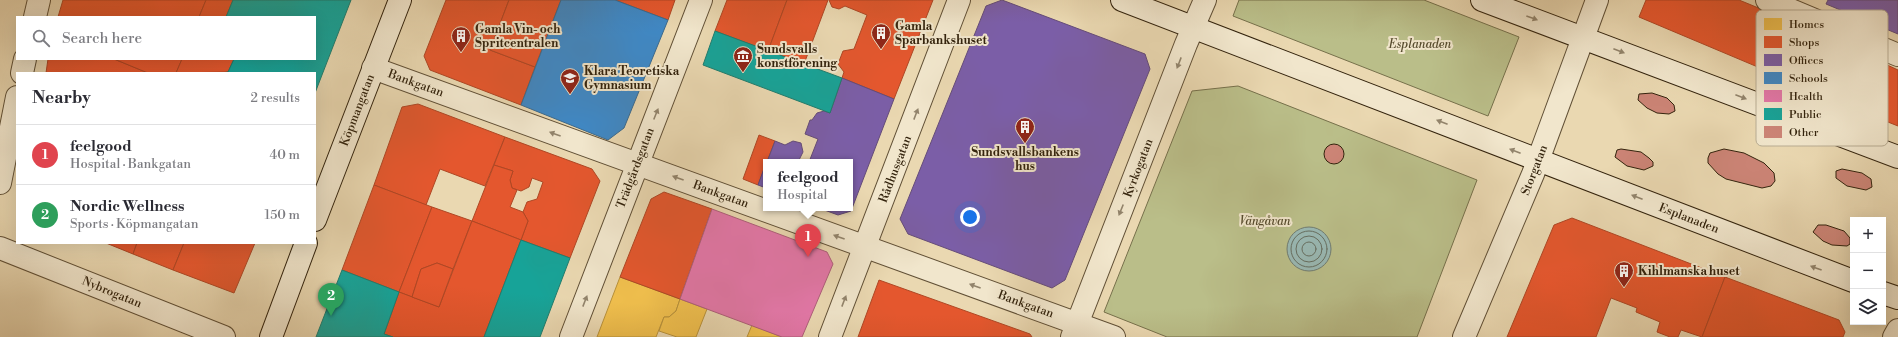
<!DOCTYPE html>
<html lang="en">
<head>
<meta charset="utf-8">
<style>
	:root { --surface:#fff; --page:#f7f7f7; --text:#2b2b33; --muted:#7c7c81; --line:#e1e1e2; --accent:#8f2418 }
	body { margin:0; font-family:"Libre Bodoni",serif; background:var(--page); color:var(--text) }
	.controls { position:absolute; right:12px; bottom:12px; display:grid; overflow:hidden; border-radius:0px; box-shadow:0 4px 16px #0002 }
	.controls button { width:36px; height:36px; display:grid; place-items:center; padding:0; border:0; border-bottom:1px solid var(--line); background:var(--surface); color:var(--text); font:20px sans-serif }
	.you { position:absolute; left:970px; top:217px; width:14px; height:14px; margin:-10px; border:3px solid #fff; border-radius:50%; background:#1a73e8; box-shadow:0 0 0 6px #1a73e833 }
	.badge { display:grid; place-items:center; width:26px; height:26px; border-radius:50%; background:var(--accent); color:#fff; font-size:13px; font-weight:700 }
	.pin { position:absolute; translate:-50% -33px; filter:drop-shadow(0 1px 2px #0008) }
	.pin::after { content:''; position:absolute; top:21px; width:14px; height:12px; background:inherit; clip-path:polygon(0 0,100% 0,50% 100%) }
	.popup { position:absolute; left:763px; top:159px; width:90px; height:52px; box-sizing:border-box; display:grid; place-content:center; border-radius:0px; background:var(--surface); filter:drop-shadow(0 1px 3px #0005); font-size:13px; white-space:nowrap; color:var(--muted) }
	.popup b { font-size:15px; color:var(--text) }
	.popup::after { content:''; position:absolute; left:50%; top:100%; margin-left:-8px; border:8px solid transparent; border-top-color:var(--surface) }
	.list { margin:0; padding:0; list-style:none }
	h2 { display:flex; justify-content:space-between; align-items:center; height:52px; margin:0; padding:0 16px; font-size:17px }
	h2 small { font-size:13px; font-weight:400; color:var(--muted) }
	.list li { display:grid; grid-template-columns:26px 1fr auto; gap:12px; align-items:center; box-sizing:border-box; height:60px; padding:0 16px; border-top:1px solid var(--line) }
	.list b { display:block; font-size:15px; white-space:nowrap }
	.list p { margin:0; font-size:13px; white-space:nowrap; color:var(--muted) }
	.list em { font-size:13px; font-style:normal; color:var(--muted) }
	.icon { flex:none; width:22px; height:22px; fill:none; stroke:currentColor; stroke-width:2; stroke-linecap:round; stroke-linejoin:round }
	.map { position:relative; flex:none; width:1898px; height:337px; overflow:hidden }
	.search { position:absolute; background:var(--surface); box-shadow:0 4px 16px #0002; left:16px; top:16px; width:300px; height:44px; display:flex; align-items:center; gap:10px; box-sizing:border-box; padding:0 14px; border-radius:0px; color:var(--muted); font-size:15px }
	.panel { position:absolute; background:var(--surface); box-shadow:0 4px 16px #0002; left:16px; top:72px; width:300px; height:172px; border-radius:0px }
	.map>svg:first-child { display:block }
	.green { fill:#babe89; stroke:#76704b }
	.water { fill:#99b8b3; stroke:#707c71 }
	.homes { fill:#f2c14e; stroke:#b9923a }
	.shops { fill:#e4572e; stroke:#af4724 }
	.offices { fill:#7b5ea7; stroke:#654c79 }
	.schools { fill:#3f88c5; stroke:#3b6a8e }
	.health { fill:#e377a8; stroke:#ae5e7a }
	.public { fill:#17a398; stroke:#1f7d6e }
	.lines { fill:none; stroke-linecap:round; stroke-linejoin:round }
	.shore { stroke:#666e60; stroke-width:1 }
	.building { fill:#cc8476; stroke:#33230d }
	.street-casing { stroke:#615036; stroke-width:24 }
	.secondary-casing { stroke:#33230d; stroke-width:24 }
	.street { stroke:#f1e6cc; stroke-width:22 }
	.secondary { stroke:#f1e6cc; stroke-width:22 }
	.oneway { fill:#92846c }
	.labels { text-anchor:middle; stroke-width:4; stroke-linejoin:round; paint-order:stroke }
	.poi-label { font-size:12px; font-weight:bold; fill:#33230d; stroke:#f1e6cc; text-anchor:start }
	.park-label { font-size:12px; font-style:italic; fill:#554a2c; stroke:#f1e6cc }
	.street-label { font-size:12px; fill:#33230d; stroke:#f1e6cc }
	.key { fill:#f1e6cc; stroke:#b8ac93; stroke-width:1 }
	.key-label { font-size:11px; fill:#33230d }
</style>
</head>
<body>
<div class="map">
<svg width="1898" height="337" viewBox="0 0 1898 337">
	<rect width="100%" height="100%" fill="#ead8b1"/>
	<filter id="stains"><feTurbulence type="fractalNoise" baseFrequency=".005" numOctaves="4"/><feColorMatrix values="0 0 0 0 .2 0 0 0 0 .09 0 0 0 0 .02 0 0 0 .5 -.17"/></filter>
	<radialGradient id="worn" r=".72"><stop offset=".6" stop-color="#630" stop-opacity="0"/><stop offset="1" stop-color="#630" stop-opacity=".3"/></radialGradient>
	<g class="green">
		<path d="M 1239,0 L 1424,0 L 1519,37 L 1488,116 L 1233,16 Z"/>
		<path d="M 1238,86 L 1477,180 L 1417,337 L 1167,337 L 1104,312 L 1192,91 Z"/>
	</g>
	<circle class="water" cx="1309" cy="249" r="22"/>
	<g class="homes">
		<path d="M 620,277 L 680,299 L 676,311 L 669,317 L 664,317 L 656,337 L 597,337 Z"/>
		<path d="M 680,299 L 707,309 L 696,337 L 677,337 L 659,331 L 664,317 L 669,317 L 676,311 Z"/>
		<path d="M 752,325 L 782,337 L 747,337 Z"/>
	</g>
	<g class="shops">
		<path d="M 63,0 L 206,0 L 199,17 L 58,17 Z"/>
		<path d="M 206,0 L 233,0 L 226,17 L 199,17 Z"/>
		<path d="M 446,0 L 509,0 L 490,50 L 535,67 L 521,105 L 430,70 L 424,56 Z"/>
		<path d="M 509,0 L 561,0 L 535,67 L 490,50 Z"/>
		<path d="M 615,0 L 675,0 L 668,20 Z"/>
		<path d="M 727,0 L 787,0 L 768,51 L 715,31 Z"/>
		<path d="M 787,0 L 828,0 L 804,64 L 768,51 Z"/>
		<path d="M 829,0 L 933,0 L 894,99 L 842,78 L 844,72 L 838,64 L 843,51 L 854,49 L 867,15 L 845,6 L 839,9 L 832,7 Z"/>
		<path d="M 1646,0 L 1739,0 L 1812,30 L 1791,81 L 1639,17 Z"/>
		<path d="M 1812,30 L 1898,70 L 1898,126 L 1825,97 L 1827,94 L 1791,81 Z"/>
		<path d="M 48,59 L 114,59 L 148,73 L 46,73 Z"/>
		<path d="M 114,59 L 182,59 L 176,73 L 148,73 Z"/>
		<path d="M 182,59 L 234,59 L 228,72 L 176,73 Z"/>
		<path d="M 418,104 L 505,137 L 485,186 L 440,169 L 426,205 L 374,185 L 402,107 Z"/>
		<path d="M 759,135 L 775,141 L 758,185 L 743,179 Z"/>
		<path d="M 505,137 L 592,169 L 600,181 L 570,258 L 521,240 L 528,221 L 523,212 L 527,202 L 537,199 L 543,182 L 532,178 L 529,187 L 521,191 L 512,188 L 510,180 L 513,171 L 494,165 Z"/>
		<path d="M 494,165 L 513,171 L 510,180 L 512,188 L 517,190 L 510,207 L 523,212 L 528,221 L 521,240 L 472,221 Z"/>
		<path d="M 374,185 L 432,207 L 399,292 L 342,270 Z"/>
		<path d="M 664,192 L 712,209 L 680,299 L 620,277 L 651,199 Z"/>
		<path d="M 432,207 L 472,221 L 453,269 L 437,263 L 421,269 L 412,297 L 399,292 Z"/>
		<path d="M 1572,218 L 1725,277 L 1702,337 L 1681,330 L 1678,337 L 1670,337 L 1657,332 L 1660,322 L 1636,312 L 1637,308 L 1611,298 L 1596,337 L 1507,337 L 1554,225 Z"/>
		<path d="M 472,221 L 521,240 L 484,337 L 393,337 L 384,334 L 399,292 L 439,307 Z"/>
		<path d="M 106,243 L 137,243 L 133,254 Z"/>
		<path d="M 137,243 L 184,243 L 173,270 L 133,254 Z"/>
		<path d="M 184,243 L 255,243 L 234,293 L 173,270 Z"/>
		<path d="M 437,263 L 453,269 L 439,307 L 412,297 L 421,269 Z"/>
		<path d="M 1725,277 L 1839,320 L 1845,332 L 1843,337 L 1702,337 Z"/>
		<path d="M 879,280 L 1030,334 L 1032,337 L 858,337 Z"/>
	</g>
	<g class="offices">
		<path d="M 1002,0 L 1145,54 L 1150,69 L 1065,280 L 1052,288 L 908,234 L 900,219 L 986,6 Z"/>
		<path d="M 1828,0 L 1898,0 L 1898,34 L 1826,4 Z"/>
		<path d="M 842,78 L 894,99 L 851,211 L 838,215 L 819,208 L 850,208 L 850,162 L 809,162 L 818,139 L 805,134 L 810,120 L 812,120 L 817,113 L 824,111 L 830,113 Z"/>
		<path d="M 775,141 L 785,145 L 793,141 L 801,143 L 803,152 L 799,160 L 804,162 L 767,162 Z"/>
		<path d="M 766,163 L 766,188 L 758,185 Z"/>
	</g>
	<path class="schools" d="M 561,0 L 615,0 L 668,20 L 624,128 L 608,140 L 521,105 Z"/>
	<path class="health" d="M 712,209 L 827,252 L 833,264 L 802,337 L 782,337 L 680,299 Z"/>
	<g class="public">
		<path d="M 233,0 L 351,0 L 315,93 L 315,73 L 222,73 L 228,72 L 234,59 L 315,59 L 315,17 L 226,17 Z"/>
		<path d="M 715,31 L 842,78 L 830,113 L 703,65 Z"/>
		<path d="M 521,240 L 570,258 L 540,337 L 484,337 Z"/>
		<path d="M 342,270 L 399,292 L 384,334 L 393,337 L 316,337 Z"/>
	</g>
	<g class="lines">
		<g class="shore">
			<circle cx="1309" cy="249" r="18"/>
			<circle cx="1309" cy="249" r="13"/>
			<circle cx="1309" cy="249" r="7"/>
		</g>
	</g>
	<g class="building">
		<path d="M 1652,93 L 1667,98 L 1674,105 L 1675,111 L 1669,114 L 1657,113 L 1647,108 L 1638,100 L 1639,94 Z"/>
		<circle cx="1334" cy="154" r="10"/>
		<path d="M 1621,149 L 1641,152 L 1649,158 L 1653,162 L 1653,166 L 1644,170 L 1627,166 L 1615,157 L 1617,150 Z"/>
		<path d="M 1724,149 L 1744,153 L 1764,163 L 1774,173 L 1775,181 L 1771,186 L 1762,188 L 1726,179 L 1718,174 L 1708,163 L 1708,158 L 1710,153 Z"/>
		<path d="M 1842,169 L 1862,173 L 1871,179 L 1872,187 L 1866,190 L 1847,186 L 1836,178 L 1836,171 Z"/>
		<path d="M 1818,225 L 1826,225 L 1844,231 L 1850,238 L 1850,244 L 1847,246 L 1832,245 L 1823,241 L 1813,232 Z"/>
	</g>
	<g class="lines">
		<g class="street-casing">
			<g id="street">
				<path d="M 1767,0 L 1898,55"/>
				<path d="M 35,17 L 39,0"/>
				<path d="M 373,68 L 1114,337"/>
				<path d="M 22,73 L 25,59"/>
				<path d="M 0,183 L 17,97"/>
				<path d="M 0,248 L 224,337"/>
				<path d="M 571,337 L 701,0"/>
				<path d="M 830,337 L 959,0"/>
				<path d="M 1072,337 L 1186,44 L 1205,0"/>
				<path d="M 1464,337 L 1533,174 L 1597,0"/>
				<path d="M 1894,337 L 1898,330"/>
			</g>
		</g>
		<g class="secondary-casing">
			<g id="secondary">
				<path d="M 1122,0 L 1853,281"/>
				<path d="M 1482,0 L 1898,157"/>
				<path d="M 315,220 L 400,0"/>
				<path d="M 1883,293 L 1898,298"/>
				<path d="M 271,337 L 306,243"/>
			</g>
		</g>
		<use href="#street" class="street"/>
		<use href="#secondary" class="secondary"/>
	</g>
	<defs><path id="oneway-solid" d="M-6-.8H1V-3.2L6.5 0L1 3.2V.8H-6Z"/></defs>
	<g class="oneway">
		<use href="#oneway-solid" transform="translate(1532 18) rotate(20)"/>
		<use href="#oneway-solid" transform="translate(1619 51) rotate(21)"/>
		<use href="#oneway-solid" transform="translate(1179 63) rotate(111)"/>
		<use href="#oneway-solid" transform="translate(1741 97) rotate(21)"/>
		<use href="#oneway-solid" transform="translate(656 114) rotate(-68)"/>
		<use href="#oneway-solid" transform="translate(916 114) rotate(-69)"/>
		<use href="#oneway-solid" transform="translate(1442 122) rotate(-159)"/>
		<use href="#oneway-solid" transform="translate(555 134) rotate(-160)"/>
		<use href="#oneway-solid" transform="translate(1515 151) rotate(-159)"/>
		<use href="#oneway-solid" transform="translate(678 178) rotate(-160)"/>
		<use href="#oneway-solid" transform="translate(1637 197) rotate(-159)"/>
		<use href="#oneway-solid" transform="translate(1121 210) rotate(112)"/>
		<use href="#oneway-solid" transform="translate(839 237) rotate(-160)"/>
		<use href="#oneway-solid" transform="translate(1816 268) rotate(-160)"/>
		<use href="#oneway-solid" transform="translate(975 286) rotate(-160)"/>
		<use href="#oneway-solid" transform="translate(585 301) rotate(-69)"/>
		<use href="#oneway-solid" transform="translate(844 301) rotate(-69)"/>
	</g>
	<defs>
		<g id="building-pin" transform="scale(1)"><path d="M0 17L-7.5 6A9.5 9.5 0 1 1 7.5 6Z" fill="#8f2418" stroke="#f1e6cc"/><path d="M-4-6H4V6H1V3H-1V6H-4ZM-2.5-4.3h1.7v1.8h-1.7ZM.8-4.3h1.7v1.8H.8ZM-2.5-1h1.7V.8h-1.7ZM.8-1h1.7V.8H.8Z" fill="#fff"/></g>
		<g id="museum-pin" transform="scale(1)"><path d="M0 17L-7.5 6A9.5 9.5 0 1 1 7.5 6Z" fill="#8f2418" stroke="#f1e6cc"/><path d="M0-6L6-3V-2H-6V-3ZM-5-1h2V3h-2ZM-1-1h2V3h-2ZM3-1h2V3H3ZM-6 4H6V6H-6Z" fill="#fff"/></g>
		<g id="school-pin" transform="scale(1)"><path d="M0 17L-7.5 6A9.5 9.5 0 1 1 7.5 6Z" fill="#8f2418" stroke="#f1e6cc"/><path d="M0-5L7-2L0 1L-7-2ZM-4 1L0 2.5L4 1V4Q0 6-4 4Z" fill="#fff"/></g>
	</defs>
	<g fill-rule="evenodd">
		<use href="#building-pin" x="881" y="33"/>
		<use href="#building-pin" x="461" y="36"/>
		<use href="#museum-pin" x="743" y="56"/>
		<use href="#school-pin" x="570" y="78"/>
		<use href="#building-pin" x="1025" y="127"/>
		<use href="#building-pin" x="1624" y="271"/>
	</g>
	<g class="labels">
		<g class="poi-label">
			<text x="895" y="30">Gamla<tspan x="895" dy="14">Sparbankshuset</tspan></text>
			<text x="475" y="33">Gamla Vin- och<tspan x="475" dy="14">Spritcentralen</tspan></text>
			<text x="757" y="53">Sundsvalls<tspan x="757" dy="14">konstförening</tspan></text>
			<text x="584" y="75">Klara Teoretiska<tspan x="584" dy="14">Gymnasium</tspan></text>
			<text x="1025" y="156" text-anchor="middle">Sundsvallsbankens<tspan x="1025" dy="14">hus</tspan></text>
			<text x="1638" y="275">Kihlmanska huset</text>
		</g>
		<g class="park-label">
			<text x="1420" y="48">Esplanaden</text>
			<text x="1265" y="225">Vängåvan</text>
		</g>
		<g class="street-label">
			<text transform="translate(416 83) rotate(20)" y="4">Bankgatan</text>
			<text transform="translate(357 110) rotate(-69)" y="4">Köpmangatan</text>
			<text transform="translate(635 168) rotate(-69)" y="4">Trädgårdsgatan</text>
			<text transform="translate(1138 168) rotate(-69)" y="4">Kyrkogatan</text>
			<text transform="translate(895 169) rotate(-69)" y="4">Rådhusgatan</text>
			<text transform="translate(1534 170) rotate(-69)" y="4">Storgatan</text>
			<text transform="translate(721 194) rotate(20)" y="4">Bankgatan</text>
			<text transform="translate(1689 218) rotate(21)" y="4">Esplanaden</text>
			<text transform="translate(112 292) rotate(22)" y="4">Nybrogatan</text>
			<text transform="translate(1026 304) rotate(20)" y="4">Bankgatan</text>
		</g>
	</g>
	<rect x="1756" y="10" width="132" height="136" rx="6" class="key"/>
	<rect x="1764" y="18" width="18" height="12" fill="#f2c14e"/>
	<rect x="1764" y="36" width="18" height="12" fill="#e4572e"/>
	<rect x="1764" y="54" width="18" height="12" fill="#7b5ea7"/>
	<rect x="1764" y="72" width="18" height="12" fill="#3f88c5"/>
	<rect x="1764" y="90" width="18" height="12" fill="#e377a8"/>
	<rect x="1764" y="108" width="18" height="12" fill="#17a398"/>
	<rect x="1764" y="126" width="18" height="12" fill="#cc8476"/>
	<g class="key-label">
		<text x="1789" y="28">Homes</text>
		<text x="1789" y="46">Shops</text>
		<text x="1789" y="64">Offices</text>
		<text x="1789" y="82">Schools</text>
		<text x="1789" y="100">Health</text>
		<text x="1789" y="118">Public</text>
		<text x="1789" y="136">Other</text>
	</g>
	<rect width="100%" height="100%" filter="url(#stains)"/>
	<rect width="100%" height="100%" fill="url(#worn)"/>
</svg>
<div class="controls">
<button>+</button>
<button>−</button>
<button><svg class="icon" aria-label="layers" viewBox="0 0 24 24"><path d="M12 4l9 5-9 5-9-5zM3 14l9 5 9-5"/></svg></button>
</div>
<div class="you"></div>
<div class="pin badge" style="left:808px;top:257px;background:#e0444e">1</div>
<div class="popup"><b>feelgood</b>Hospital</div>
<div class="pin badge" style="left:331px;top:316px;background:#2e9e5b">2</div>
<div class="search"><svg class="icon" aria-label="search" viewBox="0 0 24 24"><circle cx="10" cy="10" r="6"/><path d="M15 15l6 6"/></svg>Search here</div>
<section class="panel">
<h2>Nearby<small>2 results</small></h2>
<ul class="list">
<li><span class="badge" style="background:#e0444e">1</span><div><b>feelgood</b><p>Hospital · Bankgatan</p></div><em>40 m</em></li>
<li><span class="badge" style="background:#2e9e5b">2</span><div><b>Nordic Wellness</b><p>Sports · Köpmangatan</p></div><em>150 m</em></li>
</ul>
</section>
</div>
</body>
</html>
